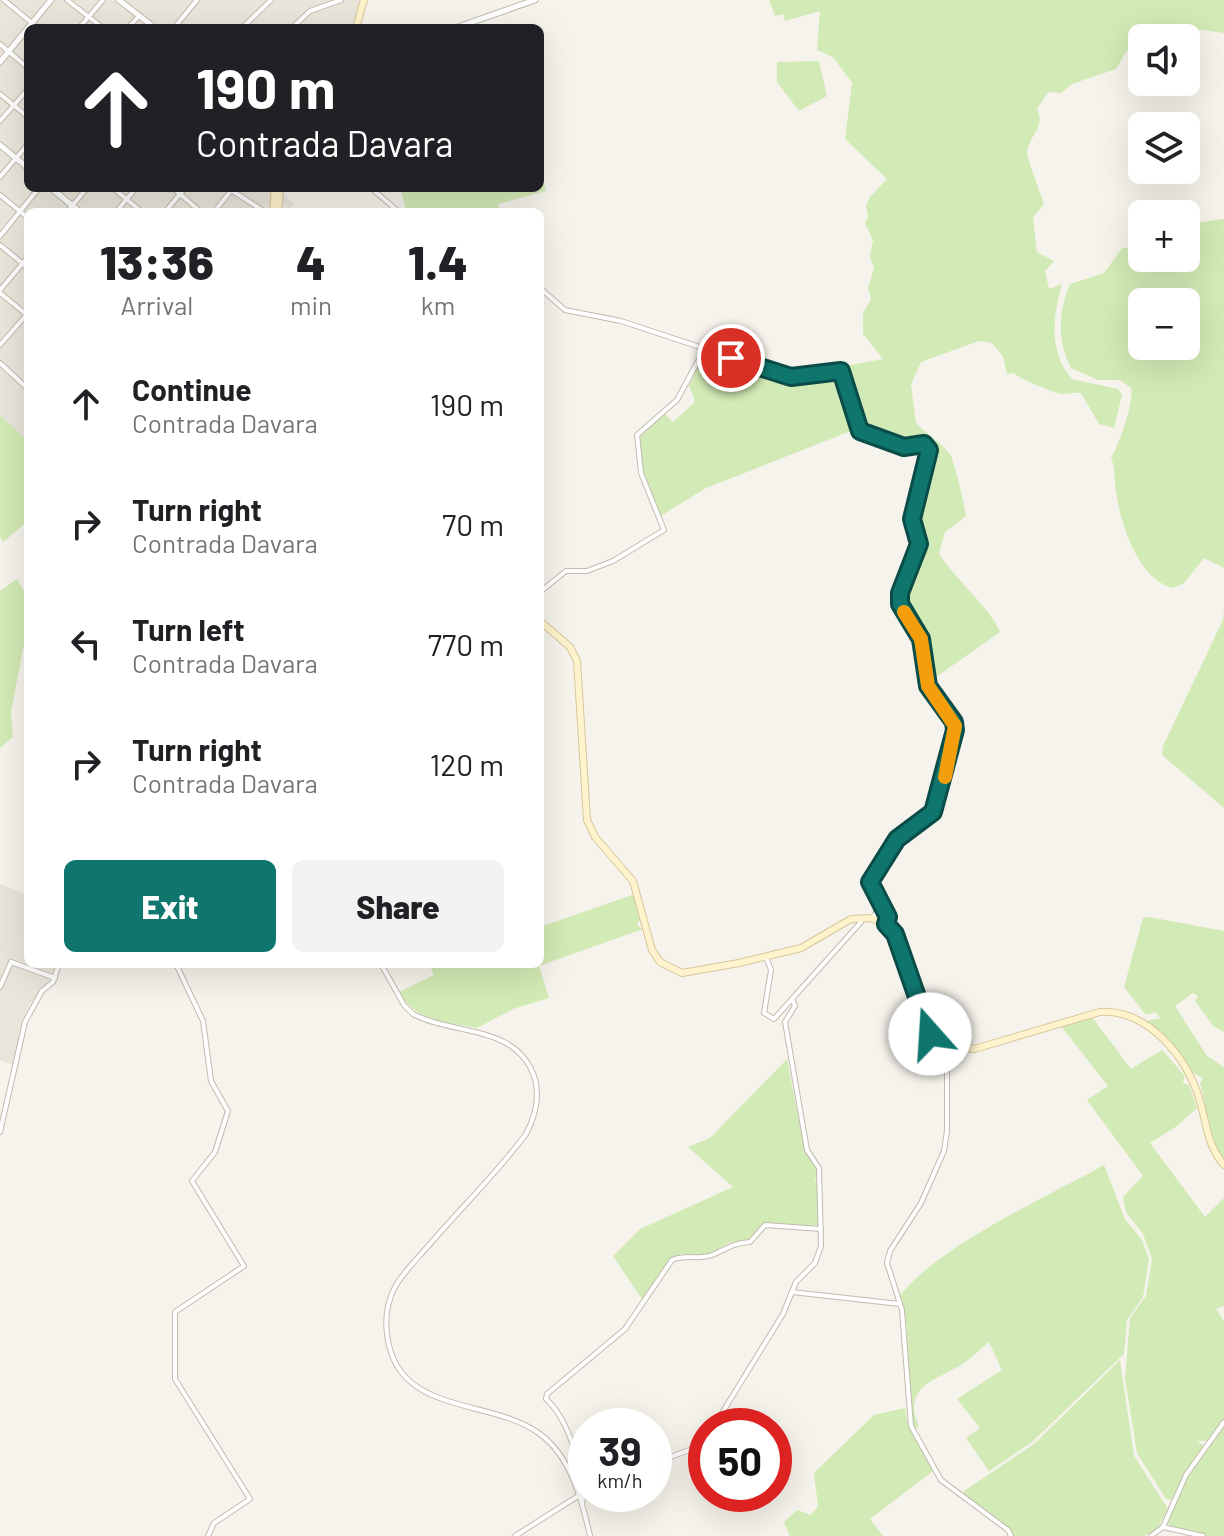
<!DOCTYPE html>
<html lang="en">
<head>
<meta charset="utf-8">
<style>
	:root { --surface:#fff; --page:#f2f2f2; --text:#202124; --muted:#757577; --accent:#0f766e }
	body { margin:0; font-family:Barlow,sans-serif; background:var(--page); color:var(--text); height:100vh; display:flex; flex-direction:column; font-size:30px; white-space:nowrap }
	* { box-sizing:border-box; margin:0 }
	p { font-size:26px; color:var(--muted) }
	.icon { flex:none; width:44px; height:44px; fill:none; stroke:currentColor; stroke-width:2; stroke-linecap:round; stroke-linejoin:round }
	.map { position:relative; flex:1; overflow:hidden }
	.details { position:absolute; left:24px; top:208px; width:520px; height:760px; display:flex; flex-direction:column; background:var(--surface); border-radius:12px; box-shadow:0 8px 32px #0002 }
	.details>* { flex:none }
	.top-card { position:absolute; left:24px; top:24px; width:520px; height:168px; border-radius:12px; box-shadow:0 8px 32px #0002; background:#202124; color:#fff; overflow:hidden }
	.fabs { position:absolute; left:1128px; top:24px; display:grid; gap:16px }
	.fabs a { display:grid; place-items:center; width:72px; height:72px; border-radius:12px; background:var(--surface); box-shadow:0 8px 32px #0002; font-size:40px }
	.speed { position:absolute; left:568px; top:1408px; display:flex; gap:16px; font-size:40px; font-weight:700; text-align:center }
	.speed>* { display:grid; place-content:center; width:104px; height:104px; border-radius:50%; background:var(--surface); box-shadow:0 8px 32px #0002; line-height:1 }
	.speed small { font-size:20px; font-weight:400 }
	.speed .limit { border:12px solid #d22; background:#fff; color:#111 }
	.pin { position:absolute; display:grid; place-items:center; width:68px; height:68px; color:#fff; margin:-34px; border:4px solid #fff; border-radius:50%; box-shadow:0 2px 8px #0007 }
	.me { position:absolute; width:88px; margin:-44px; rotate:341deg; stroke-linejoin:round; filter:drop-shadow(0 0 6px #0008) }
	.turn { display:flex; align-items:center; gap:28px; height:168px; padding:0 40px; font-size:36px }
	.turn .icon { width:104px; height:104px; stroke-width:2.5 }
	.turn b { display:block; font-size:56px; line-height:68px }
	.eta { display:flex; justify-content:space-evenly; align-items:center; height:136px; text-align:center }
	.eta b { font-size:48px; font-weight:800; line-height:56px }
	.primary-button { display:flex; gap:16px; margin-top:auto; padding:16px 40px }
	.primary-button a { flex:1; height:92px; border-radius:12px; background:var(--accent); color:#fff; font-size:32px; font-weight:800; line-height:92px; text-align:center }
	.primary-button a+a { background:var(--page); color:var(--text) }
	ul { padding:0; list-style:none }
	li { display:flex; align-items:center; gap:24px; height:120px; padding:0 40px }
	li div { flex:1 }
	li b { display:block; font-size:30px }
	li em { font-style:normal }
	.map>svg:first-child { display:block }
	.residential { fill:#eae5da }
	.green { fill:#d2eab5; fill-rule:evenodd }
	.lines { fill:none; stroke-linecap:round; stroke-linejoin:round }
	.minor-casing { stroke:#c2bbae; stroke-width:6 }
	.tertiary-casing { stroke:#c2bbae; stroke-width:7 }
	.secondary-casing { stroke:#d6c79b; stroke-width:8 }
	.minor { stroke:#fff; stroke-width:4 }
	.tertiary { stroke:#fff; stroke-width:5 }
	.secondary { stroke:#fff3cd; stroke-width:6 }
	.route-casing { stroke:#0a4d48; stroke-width:20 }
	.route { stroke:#0f766e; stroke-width:14 }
	.slow { stroke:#f59e0b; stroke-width:14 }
</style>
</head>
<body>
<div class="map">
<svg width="1224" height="1536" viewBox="0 0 1224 1536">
	<rect width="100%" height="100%" fill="#f6f3ec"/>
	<g class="residential">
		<path d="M0,0H368L360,28H28V188H283L284,195L294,204L291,209L281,206V212H28V442L0,415Z"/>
		<path d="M0,884L28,895V964H56L49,981L28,1007L15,1066L0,1060Z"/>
	</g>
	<g class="green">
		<path d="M769,0H1224V33L1195,29L1181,38H1142L1126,52L1116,69L1072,84L1061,93L1048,92L1037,109C1046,126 1030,135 1027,151C1026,157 1041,194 1044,204L1033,217L1037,252L1054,261L1045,271L1049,289L1062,284C1053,316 1048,352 1072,379L1118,389L1122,395L1114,428L1099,424L1081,393C1074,392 1068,394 1061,394C1054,393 1018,378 1014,373L1007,374L1003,356L992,343L979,341L921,362L911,384L916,423C926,434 940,441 950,454C954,460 965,506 966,516L945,532L939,554C953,576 994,613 1000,632L929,682L922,639L902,603L901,592L920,543L914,520L930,446L921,443L904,446L862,431L844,371L839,367L883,359L863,334V313L871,299L868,289L874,267L870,257L873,240L865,223L868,217L866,206L870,197L887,179L845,139L852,83L833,57L817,50L820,11L785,21L783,14L775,16Z"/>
		<path d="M819,61L827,96L799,111L777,82V62Z"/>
		<path d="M540,170L546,191L498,204L500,212H407L400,188H540Z"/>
		<path d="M1224,219V568L1204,558L1184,583L1173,588C1136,579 1118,517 1115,483C1114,473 1115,467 1111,458C1118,447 1135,400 1131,388L1120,380H1098L1071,368C1057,341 1058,312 1070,284L1104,273L1122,248L1131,247L1142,236V258H1186V224ZM1142,302H1186V346H1142Z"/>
		<path d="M706,351L790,378L839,371L856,429L704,489L661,516L642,474L638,436L665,414L673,422L695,402L689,385Z"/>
		<path d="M0,415L28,442V521L3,542L0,536Z"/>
		<path d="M17,579L28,597V623L11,712L13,737L0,748V591Z"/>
		<path d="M1224,609V808L1162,755L1163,746L1223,620Z"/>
		<path d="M635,894L641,917L637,925L643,929L539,966L549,998L513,1009L477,1028C447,1022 415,1021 399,992L434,975L429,964H540V927Z"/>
		<path d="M1149,917L1224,931V1032L1214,1027L1195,1001L1198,996L1193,993L1175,1006L1207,1056L1224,1067V1160C1207,1137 1208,1109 1200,1083L1203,1078L1196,1075L1147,1021L1160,1018L1156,1012L1146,1015L1124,987L1143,918Z"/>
		<path d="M1092,1017L1131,1069L1162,1050L1185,1076L1183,1083L1189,1085L1197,1108L1177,1126L1150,1143L1205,1217L1224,1198V1306L1216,1309L1224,1321V1420L1207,1441H1197L1204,1446L1171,1500L1166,1499L1137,1453L1125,1378L1130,1318L1146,1296L1152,1259L1143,1234L1126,1212L1123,1197L1143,1176L1087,1100L1108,1086L1061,1026Z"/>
		<path d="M787,1059L804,1147L816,1166L818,1179L814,1180L818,1184L819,1226L765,1223L749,1240L730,1242L708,1255L681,1254L671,1260L642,1299L613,1256L640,1229L733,1187L688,1147L710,1138Z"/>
		<path d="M1104,1165L1125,1219L1142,1240L1149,1260L1143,1297L1127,1320L1124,1354L1032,1442L989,1471L966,1438L980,1428L957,1399L1002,1370L989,1342C981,1348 973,1357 964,1363C939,1380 900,1385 919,1426L915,1429C899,1387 917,1338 899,1297C940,1244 1044,1199 1104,1165Z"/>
		<path d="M1120,1360L1134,1456L1168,1509L1156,1531L1144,1536H1013L1008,1527L965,1497L964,1491L1034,1444Z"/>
		<path d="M905,1408L908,1426L933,1471L870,1519L883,1536H790L784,1522L797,1510L811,1515L818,1506L814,1473L874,1415Z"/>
		<path d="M1224,1426V1536H1207L1170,1526L1167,1521L1192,1469Z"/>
	</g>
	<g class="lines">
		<defs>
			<g id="minor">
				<path d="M4,0L38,28"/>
				<path d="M67,0L103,28"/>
				<path d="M79,28L103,0"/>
				<path d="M128,28L138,17"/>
				<path d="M174,28L197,0"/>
				<path d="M242,28L271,0"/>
				<path d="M292,28L310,11L341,0"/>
				<path d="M0,44L28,68"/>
				<path d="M0,94L28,117"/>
				<path d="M0,121L28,89"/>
				<path d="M0,177L28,144"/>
				<path d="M113,188L142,212"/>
				<path d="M173,188L201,212"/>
				<path d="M228,188L265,212"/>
				<path d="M371,188L399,212"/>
				<path d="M0,195L28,218"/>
				<path d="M67,212L87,188"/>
				<path d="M116,212L136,188"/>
				<path d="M165,212L185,188"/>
				<path d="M214,212L233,188"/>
				<path d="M0,236L39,188"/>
				<path d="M0,245L28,268"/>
				<path d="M540,288L565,310L621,321L785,375L841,371L860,431L904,447H928L912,519L919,544L900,593V604L921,639L928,686L955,730L933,812L897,839L870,882L888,917L886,924"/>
				<path d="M0,290L28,257"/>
				<path d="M0,293L26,314"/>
				<path d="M0,345L28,313"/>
				<path d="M0,363L28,389"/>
				<path d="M540,592L566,571H587L613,561L664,530L641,473L637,435L677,400L704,350"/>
				<path d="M873,918L880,903"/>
				<path d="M766,957L771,970L764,1013L774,1019L861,922"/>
				<path d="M176,964L203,1021L211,1081L228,1111L215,1152L192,1181L244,1266L175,1312V1379L250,1499L214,1523L208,1536"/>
				<path d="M381,964L404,1005L413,1014C455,1036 518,1024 535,1079C540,1098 535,1117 526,1134C497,1173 461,1208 430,1244C418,1258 404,1271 395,1287C387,1302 385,1318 387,1334C396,1417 491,1397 540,1434C571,1457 582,1500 590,1536"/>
				<path d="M0,987L11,962L55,978"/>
				<path d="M947,1045V1131L944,1151L921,1203L890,1251L887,1263L902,1310L911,1426L941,1480L1008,1530L1011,1536"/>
				<path d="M0,1132L25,1022L42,991L53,982L59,964"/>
				<path d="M792,1292L900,1304"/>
				<path d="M714,1426L783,1314L796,1282L815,1263L821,1246L819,1168L807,1150L785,1022L795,1006L793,1001"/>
				<path d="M654,1463L706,1444"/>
				<path d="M582,1504C588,1477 567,1417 546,1399L547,1394L625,1329L672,1260C685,1254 699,1260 712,1255C727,1249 733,1243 750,1242L765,1225L821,1229"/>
				<path d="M1163,1527L1203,1536"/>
				<path d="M515,1536L578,1496"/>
				<path d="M1151,1536L1163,1527L1186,1475L1224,1422"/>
			</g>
			<g id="tertiary">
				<path d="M119,0L155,28"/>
				<path d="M455,28L535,0"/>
				<path d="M0,62L51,0"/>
				<path d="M0,145L28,168"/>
				<path d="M51,188L80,212"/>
			</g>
			<g id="secondary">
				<path d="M356,28L364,0"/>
				<path d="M273,212L275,188"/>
				<path d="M278,212L280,188"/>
				<path d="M540,621L570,647L577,661L587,820L595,837L633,881L652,950L660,962L682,973L739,963L801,948L851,919L873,918L895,934L928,1028L940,1043L974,1049L1100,1012C1148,1009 1187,1057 1200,1101C1207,1125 1207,1145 1224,1165"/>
			</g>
		</defs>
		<use href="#minor" class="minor-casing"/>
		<use href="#tertiary" class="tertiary-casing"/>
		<use href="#secondary" class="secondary-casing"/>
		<use href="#minor" class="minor"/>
		<use href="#tertiary" class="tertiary"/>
		<use href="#secondary" class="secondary"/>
	</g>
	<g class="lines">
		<defs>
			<path id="route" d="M731,358L791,377L841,371L860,431L904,447L924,444L929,450L912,519L919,544L900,593V604L921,639L928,686L954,722L955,730L933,812L897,839L870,882L888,917L886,924L895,934L930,1034"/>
		</defs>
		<use href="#route" class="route-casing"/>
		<use href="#route" class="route"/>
		<path class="slow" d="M904,612L921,639L928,686L955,726L945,777"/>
	</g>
</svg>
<div class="fabs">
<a><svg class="icon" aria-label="sound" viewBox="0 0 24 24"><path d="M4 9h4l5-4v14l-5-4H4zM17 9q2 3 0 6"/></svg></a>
<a><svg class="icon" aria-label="layers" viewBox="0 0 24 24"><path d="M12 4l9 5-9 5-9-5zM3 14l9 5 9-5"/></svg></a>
<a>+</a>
<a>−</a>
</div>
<div class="speed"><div>39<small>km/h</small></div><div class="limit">50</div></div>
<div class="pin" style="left:731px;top:358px;background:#d93025"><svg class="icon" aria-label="arrive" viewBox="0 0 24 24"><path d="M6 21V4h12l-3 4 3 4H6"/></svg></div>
<svg class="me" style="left:930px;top:1034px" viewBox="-20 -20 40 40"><circle r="19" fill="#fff"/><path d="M0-13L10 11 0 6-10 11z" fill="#0f766e"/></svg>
<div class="top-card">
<div class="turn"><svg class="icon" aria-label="ahead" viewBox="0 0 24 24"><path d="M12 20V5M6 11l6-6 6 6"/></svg><div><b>190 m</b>Contrada Davara</div></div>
</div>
<section class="details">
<div class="eta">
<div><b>13:36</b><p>Arrival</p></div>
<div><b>4</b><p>min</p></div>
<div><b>1.4</b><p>km</p></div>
</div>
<ul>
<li><svg class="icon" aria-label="ahead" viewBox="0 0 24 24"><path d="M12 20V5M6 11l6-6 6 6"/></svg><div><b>Continue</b><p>Contrada Davara</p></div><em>190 m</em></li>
<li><svg class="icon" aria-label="right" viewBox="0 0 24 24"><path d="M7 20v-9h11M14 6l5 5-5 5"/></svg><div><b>Turn right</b><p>Contrada Davara</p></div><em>70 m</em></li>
<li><svg class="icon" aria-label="left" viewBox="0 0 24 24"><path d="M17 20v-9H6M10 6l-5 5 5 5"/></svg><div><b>Turn left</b><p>Contrada Davara</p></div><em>770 m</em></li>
<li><svg class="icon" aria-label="right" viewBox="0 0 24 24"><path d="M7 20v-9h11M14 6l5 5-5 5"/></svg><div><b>Turn right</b><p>Contrada Davara</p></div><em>120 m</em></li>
</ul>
<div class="primary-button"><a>Exit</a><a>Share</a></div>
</section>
</div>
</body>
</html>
